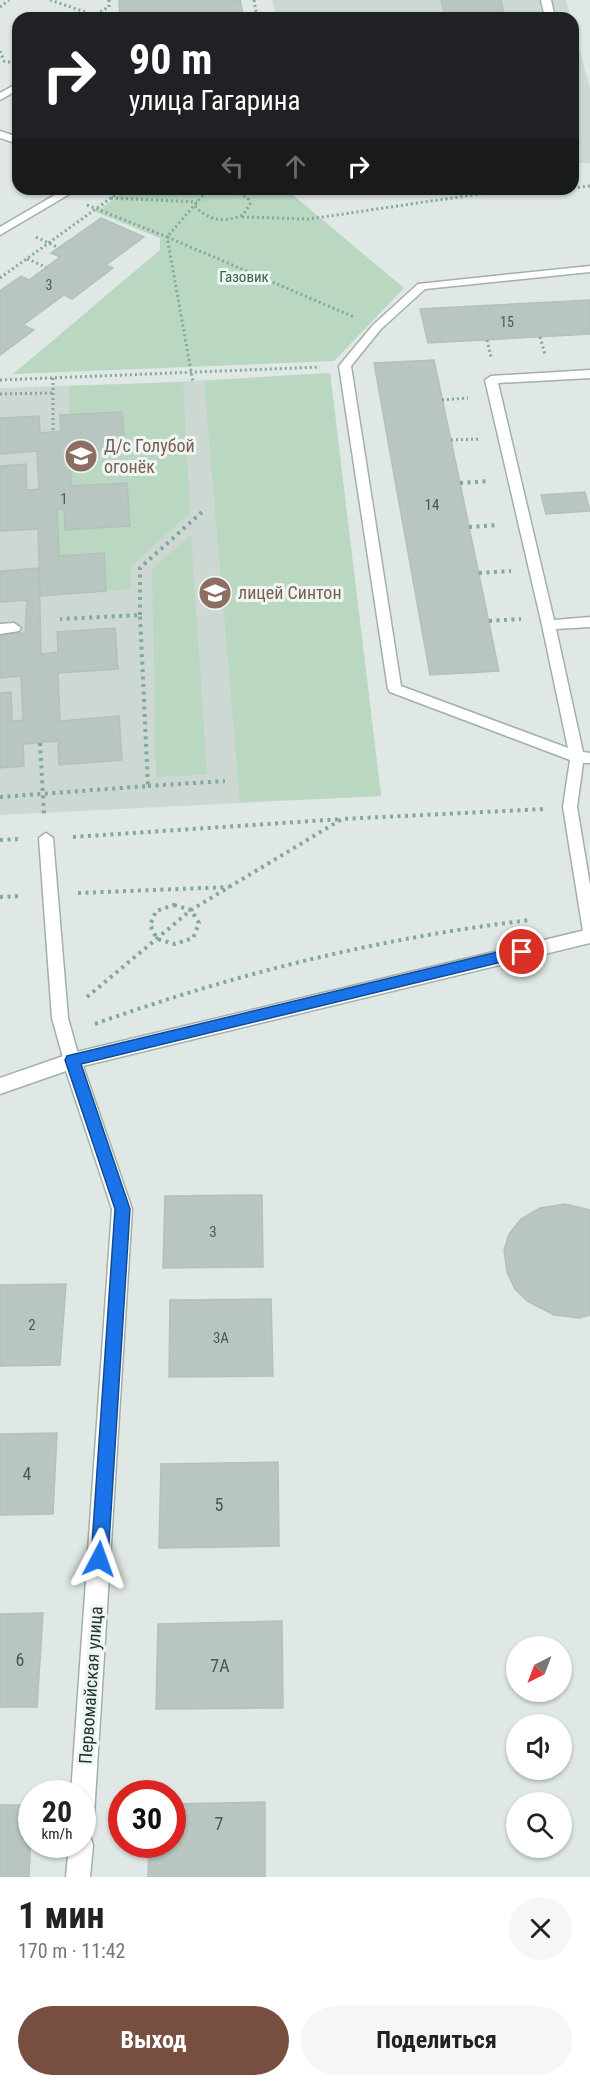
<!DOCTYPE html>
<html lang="ru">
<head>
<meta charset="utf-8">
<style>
	:root { --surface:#fff; --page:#f6f6f6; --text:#222; --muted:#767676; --accent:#774e40 }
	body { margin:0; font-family:"Roboto Condensed",sans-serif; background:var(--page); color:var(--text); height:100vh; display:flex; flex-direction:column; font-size:22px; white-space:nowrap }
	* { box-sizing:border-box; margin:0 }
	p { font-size:20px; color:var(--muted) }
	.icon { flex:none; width:33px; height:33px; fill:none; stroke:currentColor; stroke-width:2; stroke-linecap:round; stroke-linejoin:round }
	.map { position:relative; height:1877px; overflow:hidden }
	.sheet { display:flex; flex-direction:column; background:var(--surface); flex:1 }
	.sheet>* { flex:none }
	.guide { position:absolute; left:12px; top:12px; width:567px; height:183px; border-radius:18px; box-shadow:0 2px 4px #0004; background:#202124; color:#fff; overflow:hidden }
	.needle { width:39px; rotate:222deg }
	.tools { position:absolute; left:506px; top:1636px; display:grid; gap:12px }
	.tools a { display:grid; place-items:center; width:66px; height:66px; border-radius:50%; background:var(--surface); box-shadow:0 2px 4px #0004; font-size:30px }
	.speed { position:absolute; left:18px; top:1780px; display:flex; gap:12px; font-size:30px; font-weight:700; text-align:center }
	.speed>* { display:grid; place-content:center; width:78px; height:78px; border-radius:50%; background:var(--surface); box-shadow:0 2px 4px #0004; line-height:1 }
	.speed small { font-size:15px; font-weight:400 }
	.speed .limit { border:9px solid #d22; background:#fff; color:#111 }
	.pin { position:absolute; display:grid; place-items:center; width:51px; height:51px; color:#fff; margin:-26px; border:3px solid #fff; border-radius:50%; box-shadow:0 2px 6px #0007 }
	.me { position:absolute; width:66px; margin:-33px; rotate:4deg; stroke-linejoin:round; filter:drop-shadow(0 0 4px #0008) }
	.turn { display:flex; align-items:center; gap:21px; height:126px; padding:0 18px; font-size:27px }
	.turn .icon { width:78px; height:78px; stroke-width:2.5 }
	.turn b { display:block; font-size:42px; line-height:51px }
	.lanes { display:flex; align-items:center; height:57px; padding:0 18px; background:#0003; justify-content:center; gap:30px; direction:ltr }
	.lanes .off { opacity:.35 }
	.round { display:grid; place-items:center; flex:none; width:63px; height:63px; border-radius:32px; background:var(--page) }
	.overview { display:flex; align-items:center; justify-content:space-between; height:102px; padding:0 18px }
	h1 { font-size:36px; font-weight:700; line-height:45px }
	.action { display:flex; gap:12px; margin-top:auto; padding:12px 18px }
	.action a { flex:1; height:69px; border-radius:36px; background:var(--accent); color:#fff; font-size:24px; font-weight:700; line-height:69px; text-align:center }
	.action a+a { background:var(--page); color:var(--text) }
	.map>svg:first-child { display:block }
	.built { fill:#cdd8d3 }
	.green { fill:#bad7c2 }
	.building { fill:#b8c5c0; stroke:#b2c1bb; stroke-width:1.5 }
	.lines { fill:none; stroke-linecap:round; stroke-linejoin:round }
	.service-casing { stroke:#a3afaa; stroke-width:3 }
	.minor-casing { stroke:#a3afaa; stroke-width:3 }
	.path-far1 { stroke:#83a89c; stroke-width:3; stroke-dasharray:2 3; stroke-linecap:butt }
	.path { stroke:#83a89c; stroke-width:4; stroke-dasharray:3 4.5; stroke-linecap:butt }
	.service { fill:#fff; fill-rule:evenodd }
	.minor { fill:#fff; fill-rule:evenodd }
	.route { fill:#1a73e8; stroke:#114b97; stroke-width:1.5 }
	.labels { text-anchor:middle; stroke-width:6; stroke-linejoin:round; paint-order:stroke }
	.far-number-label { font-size:14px; fill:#485a54 }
	.far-park-label { font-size:15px; fill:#316746; stroke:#eff5f2 }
	.number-label { font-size:15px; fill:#485a54 }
	.education-label { font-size:18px; fill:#785e54; stroke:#eff5f2; text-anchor:start }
	.near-number-label { font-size:18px; fill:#485a54 }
	.street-label { font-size:18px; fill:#223630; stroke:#eff5f2 }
</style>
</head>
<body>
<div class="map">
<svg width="590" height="1877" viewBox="0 0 590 1877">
	<rect width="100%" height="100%" fill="#dfe8e4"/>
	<g class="built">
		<path d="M272,0H566L571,18H277Z"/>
		<path d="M573,26L590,88V163H573Z"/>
		<path d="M330,373L381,796L0,815V388L156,383Z"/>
	</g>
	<g class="green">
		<path d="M127,189H278L293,195L404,288L334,361L13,374L160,250V238L96,212Z"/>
		<path d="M330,373L381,796L240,802L204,381Z"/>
		<path d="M183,382L190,513L131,566V589L106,591L104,553L59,556L57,509L130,526L126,483L71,486L70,452L125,449L122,412L69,415V386Z"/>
		<path d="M191,535L207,774L156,777L152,569Z"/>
	</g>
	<g class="building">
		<path d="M119,0H240L244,18H120Z"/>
		<path d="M441,0H501L505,18H446Z"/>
		<path d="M101,218L144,237L106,265L113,268L72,299L64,295L23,325L34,330L0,355V291L21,276L29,280L60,257L51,253Z"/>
		<path d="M590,300V334L428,343L420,309Z"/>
		<path d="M434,360L460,483L499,671L430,675L374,363Z"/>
		<path d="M122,412L125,449L70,452L71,486L127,483L130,526L65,530L64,509H57L59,556L104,553L106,591L40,596L38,529L0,531V466L26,464L27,490L39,489L37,451L0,454V418L39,416L40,433L61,431L60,415Z"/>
		<path d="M585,492L590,511L546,514L541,495Z"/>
		<path d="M39,568L41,654L58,652L57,632L115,628L118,669L58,673L60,721L119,716L122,760L59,765L58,741L23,744L24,766L0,768V693L11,692L12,721L23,720L21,676L0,678V634L25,633L27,600L0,602V571Z"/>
		<path d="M262,1195L263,1267L163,1268L165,1196Z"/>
		<path d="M565,1204L590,1210V1315L579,1318L554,1315L527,1301L515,1289L507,1272L504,1250L509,1234L521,1219L540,1208Z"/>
		<path d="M66,1284L60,1365L0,1366V1285Z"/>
		<path d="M271,1299L273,1376L169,1377L170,1300Z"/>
		<path d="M57,1433L53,1514L0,1515V1434Z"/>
		<path d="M278,1462L279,1546L159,1548L161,1464Z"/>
		<path d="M43,1613L37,1707H0V1614Z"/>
		<path d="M282,1621L283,1708L156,1709L158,1624Z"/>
		<path d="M265,1802V1877H148L149,1845H172V1804Z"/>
		<path d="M0,1805H32L29,1877H0Z"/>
	</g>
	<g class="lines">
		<defs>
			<g id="service">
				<path d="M541,0H551L555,18H545Z"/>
				<path d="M18,83V90L0,100V93Z"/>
				<path d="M0,131L18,137V144L0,138Z"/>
				<path d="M65,189H78L0,235V227Z"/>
				<path d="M590,266V272L425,289L381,329L351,366L401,686L568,748L542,625L485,380L491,376L590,370V378L498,383L554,620L590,617V627L556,629L583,752L590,753V763H583L577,807L590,885V937L585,935L583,931L563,807L570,760L390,692L388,689L339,366L373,325L418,284Z"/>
				<path d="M14,623L21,628L19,631L0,634V624Z"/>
				<path d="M46,833L53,838L68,1018L80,1061L78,1066L72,1067L66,1066L64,1061L52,1018L39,838Z"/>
			</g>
			<g id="minor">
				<path d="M590,929V943L83,1066L132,1209L94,1815L91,1824L82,1827V1794H71L112,1209L66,1071L0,1094V1078L72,1053Z"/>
				<path d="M82,1833L90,1836L93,1845L90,1877H66L69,1845H82Z"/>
			</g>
		</defs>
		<use href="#service" class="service-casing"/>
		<use href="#minor" class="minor-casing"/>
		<g class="path-far1">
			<path d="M50,0L94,15"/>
			<path d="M254,0L257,18"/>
			<path d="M0,7L9,0"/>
			<path d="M94,18V15L109,7V0"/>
			<path d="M0,51L4,61L14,63"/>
			<path d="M573,188L590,186"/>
			<path d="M123,189L111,198L197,202"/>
			<path d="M87,205L167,237L193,382"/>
			<path d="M195,206C209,221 224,223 243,215L250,204L248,198L232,190L204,194L167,237L354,317"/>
			<path d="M242,217L309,219L486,193L566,189"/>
			<path d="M36,237L59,248"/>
			<path d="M27,259L46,267"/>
			<path d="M0,278L111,198"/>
			<path d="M540,337L545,354"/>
			<path d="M487,340L491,357"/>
			<path d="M53,378V432"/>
			<path d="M0,380L320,367"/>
			<path d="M0,394L53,393"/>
			<path d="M442,400L468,398"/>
			<path d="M451,440L480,439"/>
		</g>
		<g class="path">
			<path d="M460,483L489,481"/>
			<path d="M469,527L498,525"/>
			<path d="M479,573L511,571"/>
			<path d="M140,615V568L203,511"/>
			<path d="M489,621L521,619"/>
			<path d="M40,743L44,814"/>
			<path d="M148,786L225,781"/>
			<path d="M0,797L148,786L140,615L60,619"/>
			<path d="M73,837L341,819"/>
			<path d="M0,840L20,839"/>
			<path d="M78,893L229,887"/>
			<path d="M0,897L22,896"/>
			<path d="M174,905L191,910L199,923L193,938L175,944L157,939L150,925L156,911Z"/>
			<path d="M87,997L191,910L342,819L544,809"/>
			<path d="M95,1024C237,973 380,938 530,920"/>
		</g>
		<use href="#service" class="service"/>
		<use href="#minor" class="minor"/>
	</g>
	<path class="route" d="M522,946L529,952L522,957L81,1064L130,1209L108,1559L105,1564L99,1567L93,1564L91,1559L115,1209L65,1060L67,1056Z"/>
	<defs>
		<symbol id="school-disc" viewBox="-11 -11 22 22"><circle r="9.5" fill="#8d6e63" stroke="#eff5f2"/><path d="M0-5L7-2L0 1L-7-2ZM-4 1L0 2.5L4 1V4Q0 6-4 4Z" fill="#fff"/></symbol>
	</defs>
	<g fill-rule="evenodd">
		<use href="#school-disc" x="62" y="437" width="38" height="38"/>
		<use href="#school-disc" x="196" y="574" width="38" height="38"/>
	</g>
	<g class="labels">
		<g class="far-number-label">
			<text x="49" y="290">3</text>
			<text x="507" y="327">15</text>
		</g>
		<g class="far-park-label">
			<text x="244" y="282">Газовик</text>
		</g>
		<g class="number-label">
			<text x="64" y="504">1</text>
			<text x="432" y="510">14</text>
			<text x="213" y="1237">3</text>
			<text x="32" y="1330">2</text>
			<text x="221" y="1343">3А</text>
		</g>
		<g class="education-label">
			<text x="104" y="452">Д/с Голубой<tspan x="104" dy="21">огонёк</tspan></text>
			<text x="238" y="599">лицей Синтон</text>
		</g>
		<g class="near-number-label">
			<text x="27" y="1480">4</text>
			<text x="219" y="1511">5</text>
			<text x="20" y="1666">6</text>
			<text x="220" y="1672">7А</text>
			<text x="219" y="1830">7</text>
		</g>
		<g class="street-label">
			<text transform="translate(91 1685) rotate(-86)" y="6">Первомайская улица</text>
		</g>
	</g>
</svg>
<div class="tools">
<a><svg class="needle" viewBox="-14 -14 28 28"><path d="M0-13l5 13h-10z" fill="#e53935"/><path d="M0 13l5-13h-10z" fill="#767676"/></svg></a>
<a><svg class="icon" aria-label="sound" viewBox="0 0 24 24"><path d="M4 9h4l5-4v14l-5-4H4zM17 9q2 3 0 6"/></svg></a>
<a><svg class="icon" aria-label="search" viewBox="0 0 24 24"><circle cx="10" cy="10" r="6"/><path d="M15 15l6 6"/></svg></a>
</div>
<div class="speed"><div>20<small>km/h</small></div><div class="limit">30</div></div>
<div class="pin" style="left:522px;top:952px;background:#d93025"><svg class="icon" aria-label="arrive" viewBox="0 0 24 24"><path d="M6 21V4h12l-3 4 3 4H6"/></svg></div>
<svg class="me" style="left:99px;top:1559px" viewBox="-20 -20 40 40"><path d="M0-17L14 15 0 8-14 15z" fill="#1a73e8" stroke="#fff" stroke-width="4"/></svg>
<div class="guide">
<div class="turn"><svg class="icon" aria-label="right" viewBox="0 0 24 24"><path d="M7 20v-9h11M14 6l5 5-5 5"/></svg><div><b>90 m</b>улица Гагарина</div></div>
<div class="lanes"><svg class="icon off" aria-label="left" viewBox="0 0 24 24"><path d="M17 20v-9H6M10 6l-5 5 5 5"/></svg><svg class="icon off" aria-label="ahead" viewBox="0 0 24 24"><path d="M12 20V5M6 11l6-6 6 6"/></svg><svg class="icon" aria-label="right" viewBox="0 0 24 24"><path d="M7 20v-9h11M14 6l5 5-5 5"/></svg></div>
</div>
</div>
<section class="sheet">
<div class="overview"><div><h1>1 мин</h1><p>170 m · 11:42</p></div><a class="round"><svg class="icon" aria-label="close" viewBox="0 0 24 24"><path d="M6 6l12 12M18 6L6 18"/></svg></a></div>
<div class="action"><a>Выход</a><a>Поделиться</a></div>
</section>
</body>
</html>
